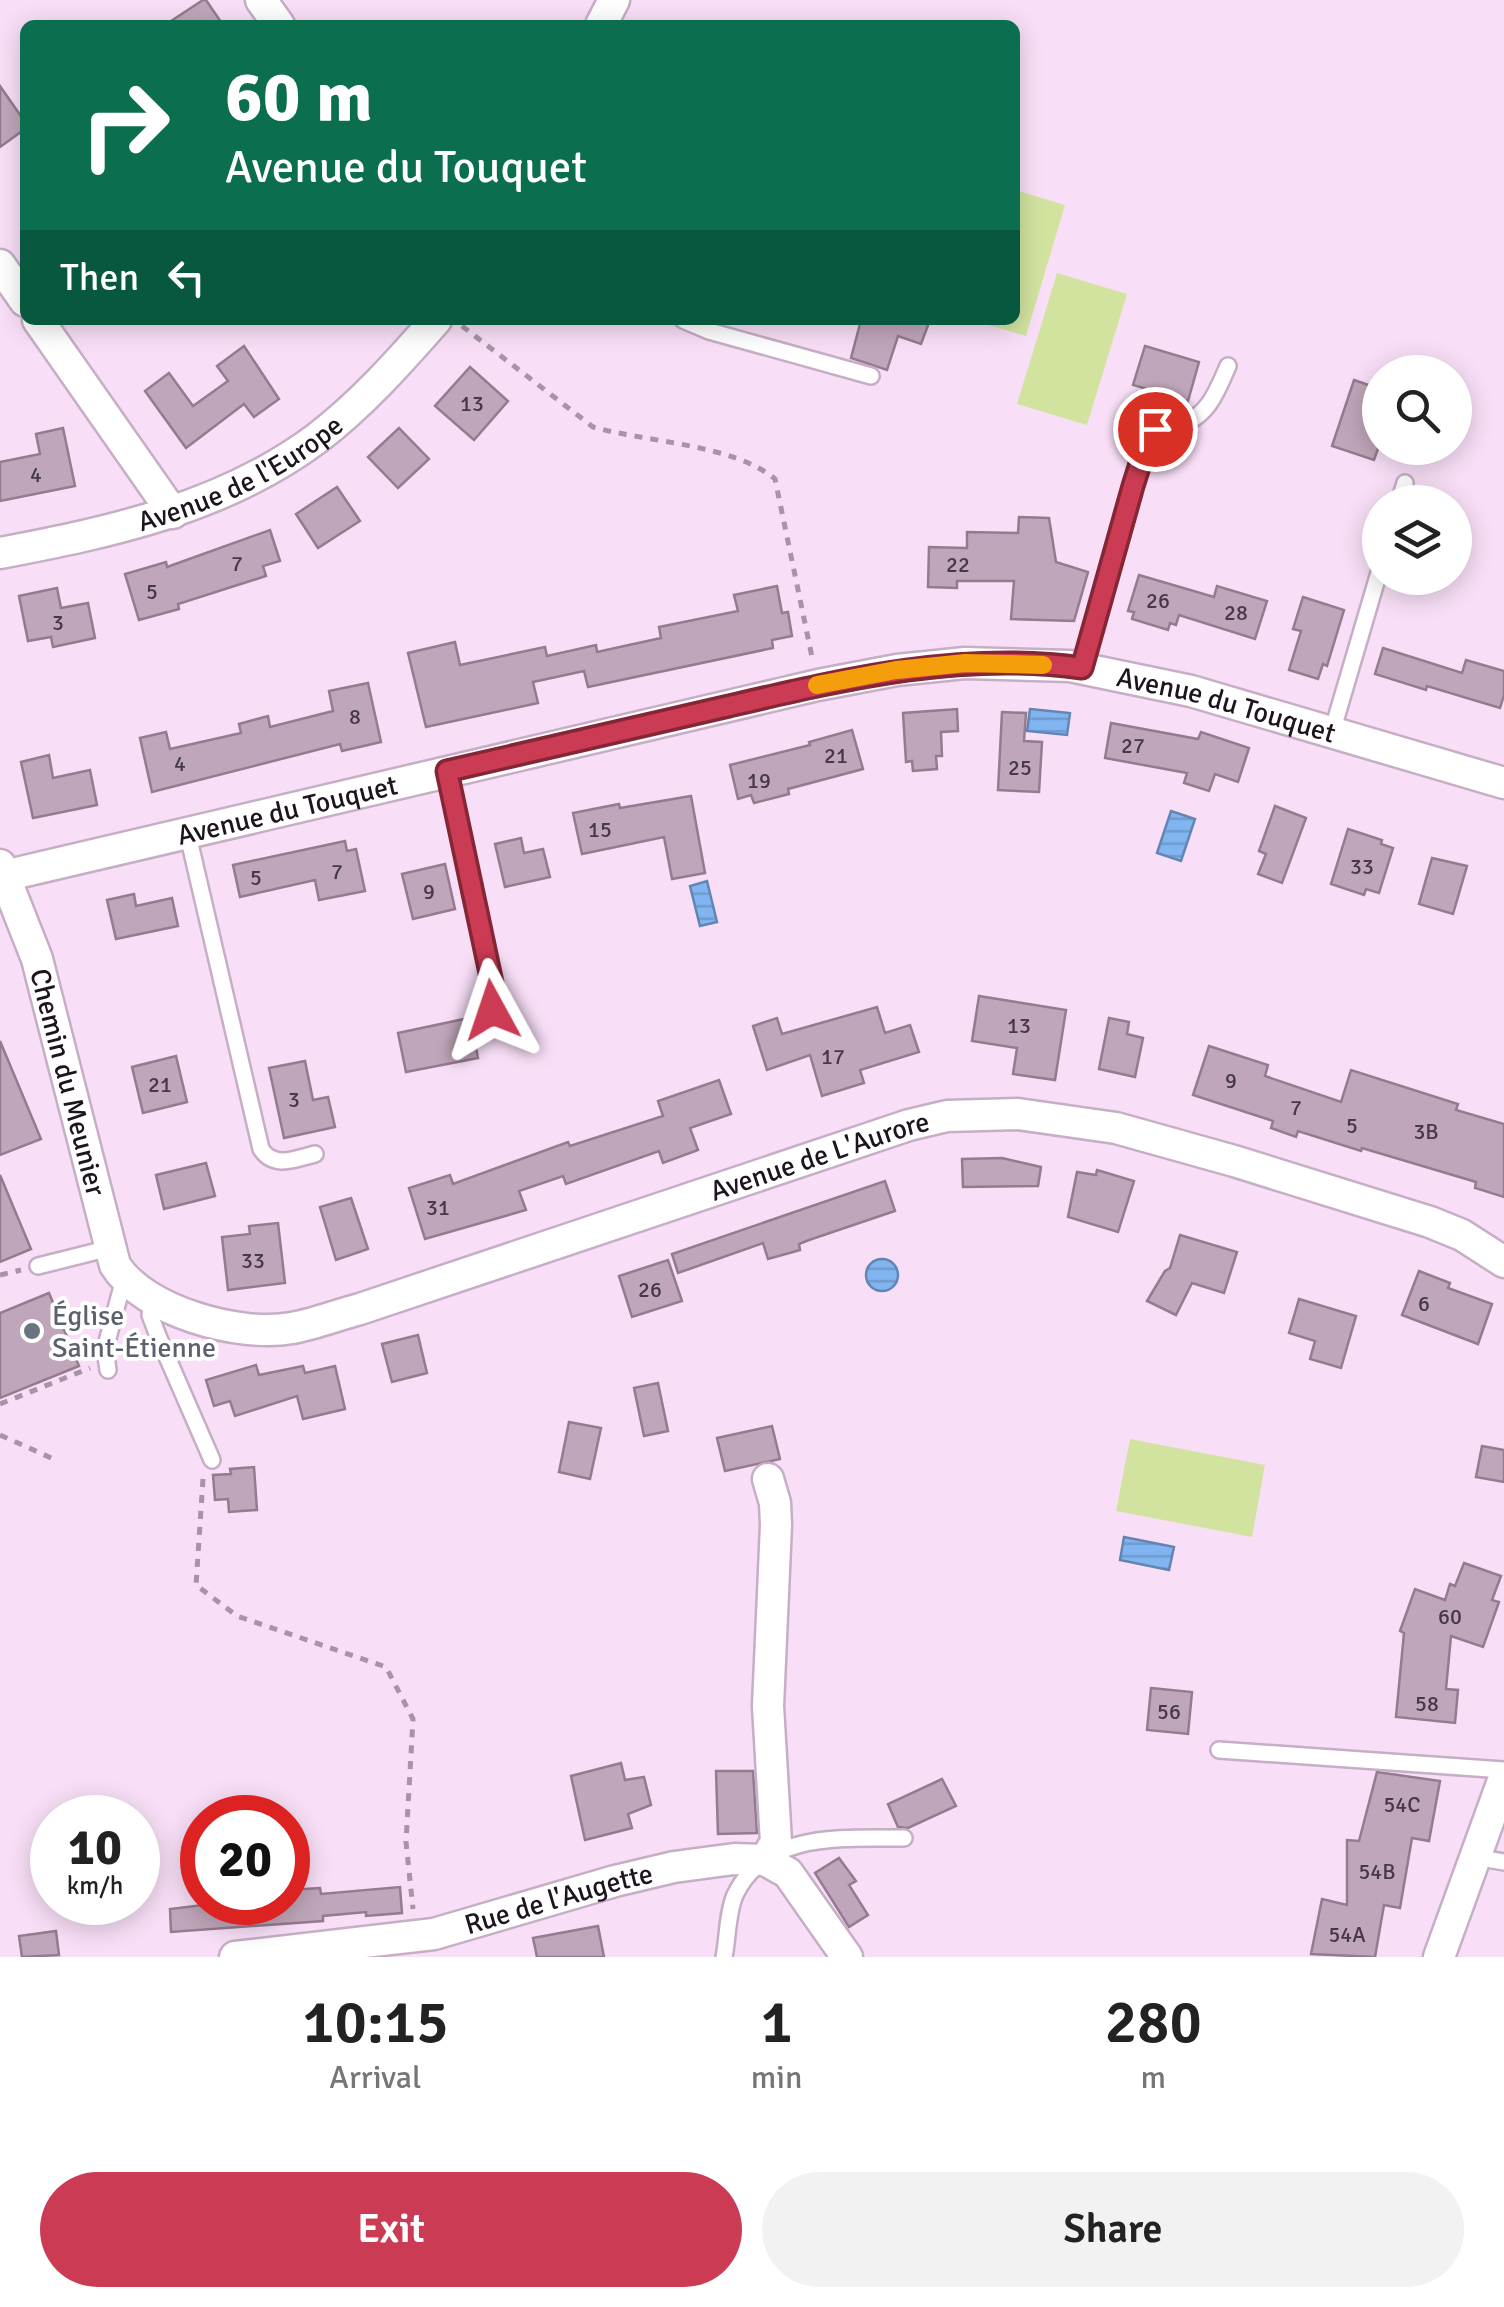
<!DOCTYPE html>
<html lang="en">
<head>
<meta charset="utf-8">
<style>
	:root { --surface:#fff; --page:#f2f2f2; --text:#222; --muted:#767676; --accent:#cb3b53 }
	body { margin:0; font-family:Signika,sans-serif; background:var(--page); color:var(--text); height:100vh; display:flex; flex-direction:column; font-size:38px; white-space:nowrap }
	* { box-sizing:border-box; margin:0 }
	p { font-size:32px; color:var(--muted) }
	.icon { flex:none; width:55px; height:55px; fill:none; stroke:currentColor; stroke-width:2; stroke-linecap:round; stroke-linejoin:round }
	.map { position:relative; height:1957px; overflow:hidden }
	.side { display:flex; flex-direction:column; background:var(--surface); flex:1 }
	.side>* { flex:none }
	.guide { position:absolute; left:20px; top:20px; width:1000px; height:305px; border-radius:15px; box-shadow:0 5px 25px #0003; background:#0b6e4f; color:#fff; overflow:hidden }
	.fabs { position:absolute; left:1362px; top:355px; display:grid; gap:20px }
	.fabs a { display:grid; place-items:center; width:110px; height:110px; border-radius:50%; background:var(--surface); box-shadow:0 5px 25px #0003; font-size:50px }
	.speed { position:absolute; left:30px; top:1795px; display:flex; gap:20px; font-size:50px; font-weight:700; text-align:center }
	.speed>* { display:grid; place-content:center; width:130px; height:130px; border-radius:50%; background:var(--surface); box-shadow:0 5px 25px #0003; line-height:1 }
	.speed small { font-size:25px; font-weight:400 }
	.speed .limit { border:15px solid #d22; background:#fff; color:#111 }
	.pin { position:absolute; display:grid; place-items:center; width:85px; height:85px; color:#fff; margin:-42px; border:5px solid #fff; border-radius:50%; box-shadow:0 2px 10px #0007 }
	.me { position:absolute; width:110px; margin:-55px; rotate:355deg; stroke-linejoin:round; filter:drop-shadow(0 0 8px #0008) }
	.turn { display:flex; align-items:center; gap:35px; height:210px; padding:0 40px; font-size:45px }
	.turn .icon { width:130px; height:130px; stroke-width:2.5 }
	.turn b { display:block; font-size:70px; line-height:85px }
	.then { display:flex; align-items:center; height:95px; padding:0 40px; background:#0003; gap:20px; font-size:38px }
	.eta { display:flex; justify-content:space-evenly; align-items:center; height:170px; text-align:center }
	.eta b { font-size:60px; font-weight:600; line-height:70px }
	.button { display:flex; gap:20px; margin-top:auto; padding:20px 40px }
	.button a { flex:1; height:115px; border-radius:60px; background:var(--accent); color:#fff; font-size:40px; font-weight:600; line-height:115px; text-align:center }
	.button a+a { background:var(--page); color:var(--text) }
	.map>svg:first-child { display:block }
	.pitch { fill:#d2e3a0 }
	.water { fill:url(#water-rules); stroke:#6385b1; stroke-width:2.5 }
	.building { fill:#c0a6ba; stroke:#947b8e; stroke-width:2.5 }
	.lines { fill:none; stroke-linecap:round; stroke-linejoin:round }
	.lane-casing { stroke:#c6aec5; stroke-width:20 }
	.street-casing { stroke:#c6aec5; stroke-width:35 }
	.path { stroke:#a794a7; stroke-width:5; stroke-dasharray:8 8; stroke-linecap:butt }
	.lane { stroke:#fff; stroke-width:15 }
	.street { stroke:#fff; stroke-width:30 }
	.route-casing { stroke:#842636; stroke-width:25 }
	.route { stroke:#cb3b53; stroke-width:18 }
	.slow { stroke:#f59e0b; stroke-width:18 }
	.worship-dot { fill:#6b7280; stroke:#fff; stroke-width:4 }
	.labels { text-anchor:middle; stroke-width:8; stroke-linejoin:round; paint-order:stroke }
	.number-label { font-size:22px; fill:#463844 }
	.street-label { font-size:28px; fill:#1d141d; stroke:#fff }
	.worship-label { font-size:28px; fill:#5b616d; stroke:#fff; text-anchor:start }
</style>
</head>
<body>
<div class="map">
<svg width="1504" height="1957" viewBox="0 0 1504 1957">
	<defs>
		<pattern id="water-rules" width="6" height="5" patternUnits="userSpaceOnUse" patternTransform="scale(2.5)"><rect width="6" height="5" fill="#81b5f1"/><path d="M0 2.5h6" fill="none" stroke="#6f9bce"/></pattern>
	</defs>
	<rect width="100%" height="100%" fill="#f8dff7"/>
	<g class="pitch">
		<path d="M1015,190L1065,205L1026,336L972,320H1015Z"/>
		<path d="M1057,273L1127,294L1087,425L1017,404Z"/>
		<path d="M1130,1439L1265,1465L1252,1537L1116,1511Z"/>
	</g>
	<g class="water">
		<path d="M1030,709L1070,713L1067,735L1027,731Z"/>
		<path d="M1171,811L1195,819L1181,861L1157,853Z"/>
		<path d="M707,881L717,922L700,926L690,886Z"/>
		<circle cx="882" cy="1275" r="16"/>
		<path d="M1124,1537L1174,1547L1169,1570L1120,1560Z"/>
	</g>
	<g class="building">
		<path d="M203,0H206L223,25H165Z"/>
		<path d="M0,86L25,122V129L0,147Z"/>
		<path d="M861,320H930L921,344L898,336L887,370L851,358Z"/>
		<path d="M244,346L279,399L254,417L244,404L186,448L145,391L169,373L193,406L228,381L217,366Z"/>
		<path d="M1145,346L1199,362L1188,401L1133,385Z"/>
		<path d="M470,367L508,401L474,440L435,406Z"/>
		<path d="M1354,380L1380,389V443L1374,460L1332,446Z"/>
		<path d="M63,428L75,486L0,501V462L40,454L36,434Z"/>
		<path d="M399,428L429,459L398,488L368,457Z"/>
		<path d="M337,487L360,521L318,548L296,514Z"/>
		<path d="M1019,517L1049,518L1056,562L1088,572L1074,621L1011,619L1014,581H957V588L928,587L929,547L967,548V532L1018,533Z"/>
		<path d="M270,530L280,561L263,566L266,576L178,604L179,609L139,620L125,574L166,562L167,567Z"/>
		<path d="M1139,575L1214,597L1217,586L1267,601L1255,639L1179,615L1176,625L1170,623L1168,630L1132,619L1134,612L1128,611Z"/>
		<path d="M777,586L782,613L788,612L792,636L772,640L773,648L588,687L584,671L533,682L538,703L426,727L408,653L455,642L460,665L545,647L547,656L596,645L597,652L661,638L659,627L738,611L734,595Z"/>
		<path d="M57,588L61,608L88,603L95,638L53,647L51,637L28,641L19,596Z"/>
		<path d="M1303,597L1344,610L1327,666L1323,664L1318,679L1289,670L1301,631L1293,629Z"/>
		<path d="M1383,648L1462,673L1466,660L1504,671V695L1500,708L1427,686L1426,690L1375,674Z"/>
		<path d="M368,683L381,742L342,751L340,744L152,792L140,738L166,732L170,749L241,733L239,724L268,716L270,727L333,711L329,691Z"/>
		<path d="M957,709L958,731L941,732L942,756H936L937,769L913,771L912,761L906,762L903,713Z"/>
		<path d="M1002,712L1026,713L1024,741L1042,742L1039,792L998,790Z"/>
		<path d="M1111,723L1198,739L1201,732L1249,748L1238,782L1215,774L1209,791L1184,783L1187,773L1105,758Z"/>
		<path d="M852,730L863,769L788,789L789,794L754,803L751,795L738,799L730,765L810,745L809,742Z"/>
		<path d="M49,755L53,778L90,770L97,805L33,818L21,762Z"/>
		<path d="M691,796L705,873L672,879L664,837L582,854L573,813L619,804L620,808Z"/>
		<path d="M1275,806L1306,818L1282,883L1258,874L1266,854L1259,851Z"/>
		<path d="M1348,829L1382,840L1381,844L1393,848L1379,893L1366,889L1364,895L1331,884Z"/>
		<path d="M521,838L524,853L543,849L550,877L505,887L495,844Z"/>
		<path d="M345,841L347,851L356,849L365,891L319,900L315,880L240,897L233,865Z"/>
		<path d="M1432,858L1467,866L1453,914L1419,904Z"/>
		<path d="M445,864L455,909L413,919L402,874Z"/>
		<path d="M134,894L136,906L172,898L178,926L116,939L107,900Z"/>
		<path d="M979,996L1066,1010L1055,1080L1013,1074L1017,1048L972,1041Z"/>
		<path d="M877,1007L885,1033L910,1025L919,1052L860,1070L864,1083L822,1096L810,1055L767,1070L753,1026L777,1018L782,1034Z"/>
		<path d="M469,1018L466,1028L474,1037L478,1058L406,1072L398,1033Z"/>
		<path d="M1109,1018L1129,1022L1127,1034L1143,1038L1135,1077L1099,1069Z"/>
		<path d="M0,1041L41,1139L0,1155Z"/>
		<path d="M1209,1046L1268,1065L1265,1076L1341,1102L1351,1070L1458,1104L1456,1110L1504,1124V1197L1475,1188L1476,1182L1362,1148L1361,1151L1298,1131L1296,1137L1271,1128L1273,1121L1193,1095Z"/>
		<path d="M176,1056L187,1102L143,1113L132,1067Z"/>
		<path d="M305,1061L313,1100L328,1097L335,1127L284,1138L269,1068Z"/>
		<path d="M719,1080L731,1114L690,1128L698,1150L663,1163L659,1151L566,1184L563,1176L519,1191L526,1210L425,1239L409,1188L450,1175L453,1184L568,1142L570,1146L663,1116L658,1101Z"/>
		<path d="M1002,1158L1041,1167L1038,1186L963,1187L962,1159Z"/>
		<path d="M206,1163L215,1196L164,1209L156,1175Z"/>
		<path d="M1097,1170L1134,1181L1118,1232L1068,1217L1077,1172L1096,1175Z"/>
		<path d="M0,1175L31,1249L0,1262Z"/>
		<path d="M885,1181L895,1211L809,1240L799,1244L800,1250L768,1259L763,1243L678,1273L672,1254Z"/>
		<path d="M351,1198L368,1249L336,1260L320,1207Z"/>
		<path d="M278,1223L285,1283L228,1290L222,1237L250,1234L249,1226Z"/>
		<path d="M1180,1235L1237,1252L1224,1293L1192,1283L1176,1315L1147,1301L1165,1271L1170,1268Z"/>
		<path d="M668,1260L682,1301L632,1317L619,1276Z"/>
		<path d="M1419,1271L1450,1283L1448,1288L1492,1304L1478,1344L1402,1315Z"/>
		<path d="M49,1293L79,1366L0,1398V1313Z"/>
		<path d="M1299,1299L1356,1316L1341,1368L1310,1359L1315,1341L1289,1333Z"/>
		<path d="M418,1335L427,1373L392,1382L382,1344Z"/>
		<path d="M256,1365L259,1375L303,1366L305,1373L335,1366L345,1409L303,1419L297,1396L235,1416L230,1401L214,1406L206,1380Z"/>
		<path d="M658,1383L668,1431L644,1436L634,1388Z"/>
		<path d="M569,1422L601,1428L590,1479L559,1472Z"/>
		<path d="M772,1426L780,1459L725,1471L717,1438Z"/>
		<path d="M1482,1446L1504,1450V1482L1476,1477Z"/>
		<path d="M254,1467L257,1510L229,1512L228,1499L215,1500L213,1475L231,1474L230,1469Z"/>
		<path d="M1464,1563L1501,1576L1492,1600L1499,1602L1483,1647L1451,1636L1446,1689L1458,1690L1455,1723L1396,1717L1404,1633L1400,1631L1415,1589L1445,1600L1450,1584L1455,1586Z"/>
		<path d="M1151,1688L1192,1692L1188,1734L1147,1730Z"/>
		<path d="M621,1763L625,1780L644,1777L651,1805L628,1814L632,1828L585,1840L571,1776Z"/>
		<path d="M716,1771H753L757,1833L718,1834Z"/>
		<path d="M1377,1772L1440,1781L1429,1841L1412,1838L1400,1908L1384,1905L1375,1957L1311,1954L1322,1899L1347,1905V1840L1359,1841Z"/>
		<path d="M942,1779L956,1806L908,1828L898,1827L888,1804Z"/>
		<path d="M839,1858L856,1881L849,1885L868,1915L849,1927L815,1873Z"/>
		<path d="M400,1887L402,1913L366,1916V1912L323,1916V1921L171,1932L170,1909L228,1902H288V1890L320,1888L321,1894Z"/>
		<path d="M598,1926L604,1957H537L533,1938Z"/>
		<path d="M56,1931L59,1955L22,1957L19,1936Z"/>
	</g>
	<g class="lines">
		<defs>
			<g id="lane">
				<path d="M683,320L709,331L871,376"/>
				<path d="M1399,502L1405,483"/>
				<path d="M1082,668L1150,435C1160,426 1169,427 1181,424C1208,417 1218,389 1228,366"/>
				<path d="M1332,732L1380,569"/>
				<path d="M447,771L495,992L492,1010L477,1026"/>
				<path d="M187,831L261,1149C274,1169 295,1159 315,1154"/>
				<path d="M38,1266L110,1248"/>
				<path d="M153,1298L150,1315L158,1336L212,1460"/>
				<path d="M108,1370L105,1349L124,1279"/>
				<path d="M1219,1750L1504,1770"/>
				<path d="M1475,1857L1504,1862"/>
				<path d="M724,1957C728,1937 727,1914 735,1895C766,1830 845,1839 904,1838"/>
			</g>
			<g id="street">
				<path d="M261,0L279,25"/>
				<path d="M601,25L614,0"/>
				<path d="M0,265L25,301"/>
				<path d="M38,320L173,513"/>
				<path id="s1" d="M0,553C111,532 223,508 316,439C361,405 399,362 436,320"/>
				<path id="s2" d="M0,865L37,959L115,1265C143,1311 240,1338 292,1328C315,1324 337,1315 360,1309L909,1125L947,1116L1018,1114L1116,1128L1234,1161L1430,1222L1462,1235L1504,1262"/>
				<path id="s3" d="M0,877L818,685L897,670L965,663L1070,666L1191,691L1504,783"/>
				<path d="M765,1860L776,1842L768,1706L776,1525L775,1503L768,1479"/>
				<path id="s4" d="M235,1957L434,1934L615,1881L674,1867L734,1859L765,1860L788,1873L847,1957"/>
				<path d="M1439,1957L1504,1778"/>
			</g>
		</defs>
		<use href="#lane" class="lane-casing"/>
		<use href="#street" class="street-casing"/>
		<g class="path">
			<path d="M462,326L593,427C645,442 733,444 775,479L812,657"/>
			<path d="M0,1275L21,1270"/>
			<path d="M0,1404L90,1368"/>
			<path d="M0,1435L58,1461"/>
			<path d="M203,1479L196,1585L237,1616L386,1667L413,1719L406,1842L413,1909"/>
		</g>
		<use href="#lane" class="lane"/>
		<use href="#street" class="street"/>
	</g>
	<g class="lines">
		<defs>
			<path id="route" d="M492,1010L494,992L447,771C541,749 635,727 729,706C845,679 962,651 1082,668L1133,486L1147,442L1155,429"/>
		</defs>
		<use href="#route" class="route-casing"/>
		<use href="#route" class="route"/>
		<path class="slow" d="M817,685L896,670L966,663L1043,665"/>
	</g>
	<circle class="worship-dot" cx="32" cy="1331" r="10"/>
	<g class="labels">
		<g class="number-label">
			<text x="472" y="411">13</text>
			<text x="36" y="482">4</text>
			<text x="237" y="571">7</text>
			<text x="958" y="572">22</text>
			<text x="152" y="599">5</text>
			<text x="1158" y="608">26</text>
			<text x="1236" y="620">28</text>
			<text x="58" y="630">3</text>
			<text x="355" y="724">8</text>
			<text x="1133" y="753">27</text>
			<text x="836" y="763">21</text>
			<text x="180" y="771">4</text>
			<text x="1020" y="775">25</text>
			<text x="759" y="788">19</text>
			<text x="600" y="837">15</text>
			<text x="1362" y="874">33</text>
			<text x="337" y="879">7</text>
			<text x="256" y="885">5</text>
			<text x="429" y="899">9</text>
			<text x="1019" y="1033">13</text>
			<text x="833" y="1064">17</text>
			<text x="1231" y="1088">9</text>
			<text x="160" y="1092">21</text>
			<text x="294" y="1107">3</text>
			<text x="1296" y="1115">7</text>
			<text x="1352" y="1133">5</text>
			<text x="1426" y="1139">3B</text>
			<text x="438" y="1215">31</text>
			<text x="253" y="1268">33</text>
			<text x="650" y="1297">26</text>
			<text x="1424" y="1311">6</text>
			<text x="1450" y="1624">60</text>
			<text x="1427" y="1711">58</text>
			<text x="1169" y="1719">56</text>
			<text x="1402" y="1812">54C</text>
			<text x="1377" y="1879">54B</text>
			<text x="1347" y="1942">54A</text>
		</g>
		<g class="street-label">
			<text dy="10" stroke="none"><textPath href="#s1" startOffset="255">Avenue de l'Europe</textPath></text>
			<text dy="10" stroke="none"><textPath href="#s3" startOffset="1255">Avenue du Touquet</textPath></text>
			<text dy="10" stroke="none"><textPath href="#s3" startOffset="295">Avenue du Touquet</textPath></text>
			<text dy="10" stroke="none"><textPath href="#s2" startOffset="228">Chemin du Meunier</textPath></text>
			<text dy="10" stroke="none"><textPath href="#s2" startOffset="1168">Avenue de L'Aurore</textPath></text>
			<text dy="10" stroke="none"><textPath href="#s4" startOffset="330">Rue de l'Augette</textPath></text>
		</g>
		<g class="worship-label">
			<text x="52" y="1325">Église<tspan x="52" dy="32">Saint-Étienne</tspan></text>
		</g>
	</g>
</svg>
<div class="fabs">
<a><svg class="icon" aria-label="search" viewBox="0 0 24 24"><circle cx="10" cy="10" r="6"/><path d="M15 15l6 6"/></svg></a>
<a><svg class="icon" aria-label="layers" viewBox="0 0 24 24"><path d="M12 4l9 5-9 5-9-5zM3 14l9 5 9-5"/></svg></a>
</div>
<div class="speed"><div>10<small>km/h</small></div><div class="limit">20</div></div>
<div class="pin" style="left:1155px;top:429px;background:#d93025"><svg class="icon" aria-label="arrive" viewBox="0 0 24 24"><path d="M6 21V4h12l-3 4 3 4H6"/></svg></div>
<svg class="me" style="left:492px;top:1010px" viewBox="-20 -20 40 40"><path d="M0-17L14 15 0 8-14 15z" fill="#cb3b53" stroke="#fff" stroke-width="4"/></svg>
<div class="guide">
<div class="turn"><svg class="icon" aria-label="right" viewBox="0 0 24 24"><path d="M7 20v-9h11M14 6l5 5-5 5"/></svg><div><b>60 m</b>Avenue du Touquet</div></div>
<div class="then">Then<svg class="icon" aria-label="left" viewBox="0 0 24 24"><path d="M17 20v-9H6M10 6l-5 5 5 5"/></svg></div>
</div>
</div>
<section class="side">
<div class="eta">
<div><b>10:15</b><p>Arrival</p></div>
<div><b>1</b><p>min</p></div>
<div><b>280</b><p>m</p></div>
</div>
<div class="button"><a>Exit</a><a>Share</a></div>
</section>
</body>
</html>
